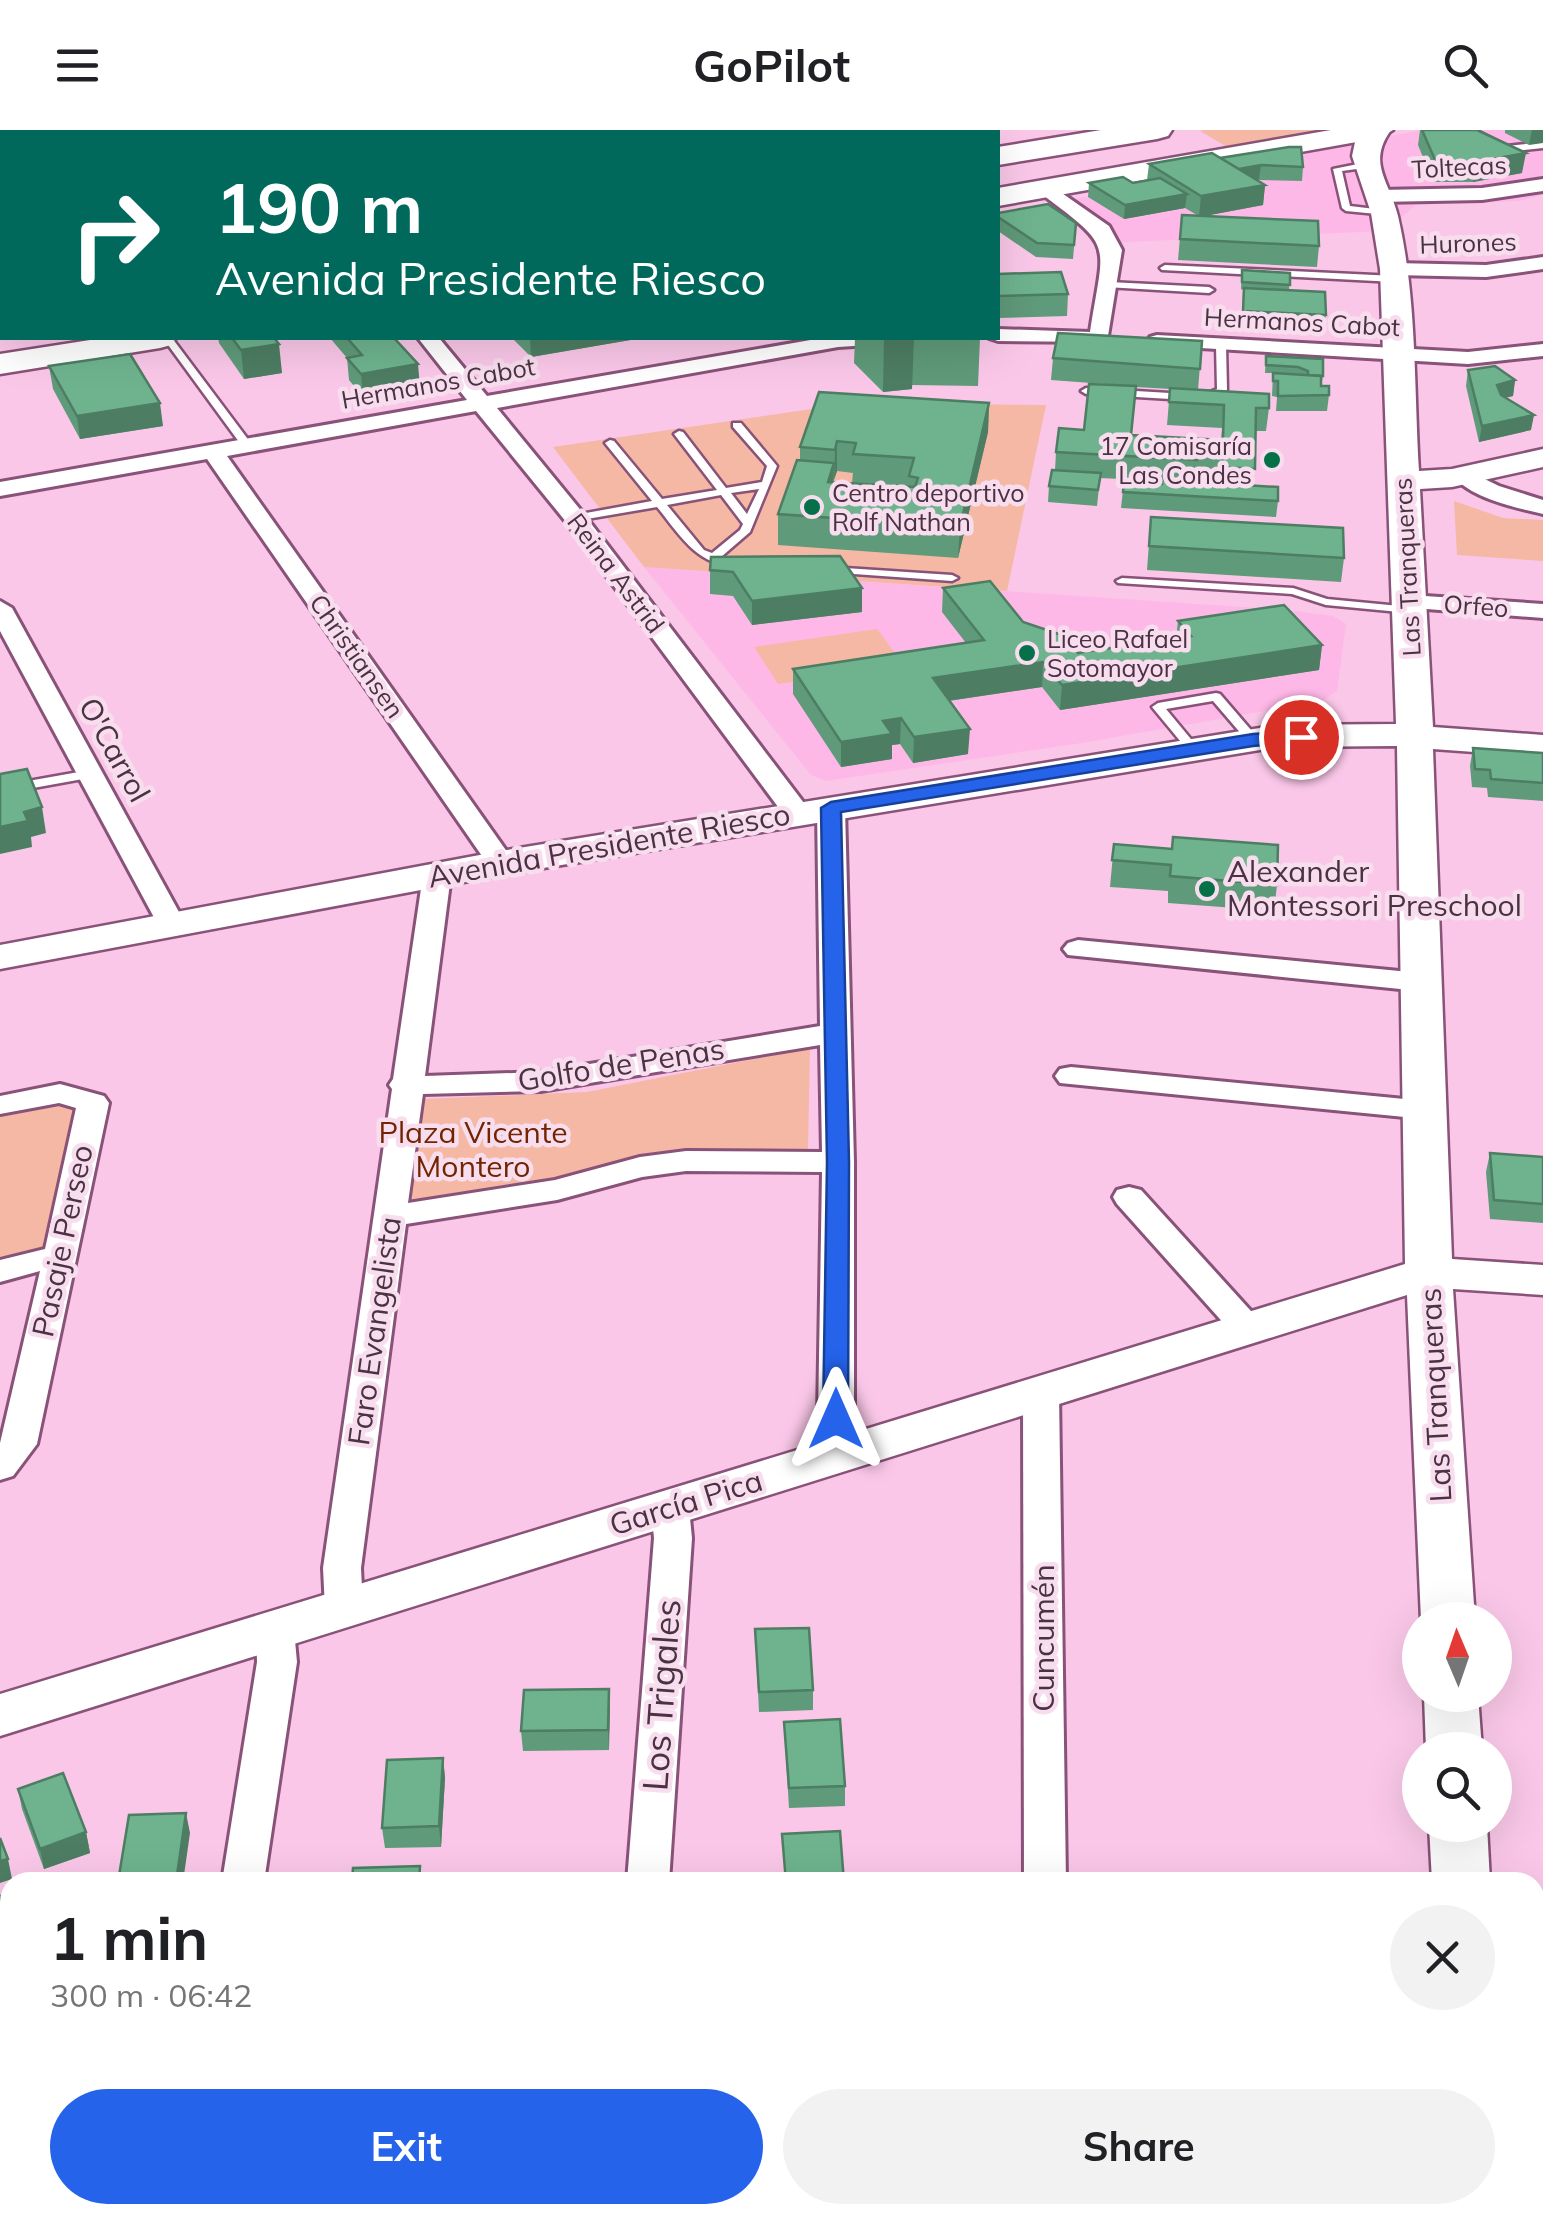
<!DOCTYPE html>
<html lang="en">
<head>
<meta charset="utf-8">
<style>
	:root { --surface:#fff; --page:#f2f2f2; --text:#202124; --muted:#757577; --accent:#2563eb }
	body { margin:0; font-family:Mulish,sans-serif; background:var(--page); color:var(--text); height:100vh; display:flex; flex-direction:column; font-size:38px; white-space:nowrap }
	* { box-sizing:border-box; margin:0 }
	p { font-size:32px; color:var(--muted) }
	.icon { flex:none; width:55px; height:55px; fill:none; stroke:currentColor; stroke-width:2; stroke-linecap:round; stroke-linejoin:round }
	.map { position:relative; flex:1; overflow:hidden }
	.details { position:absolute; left:0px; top:1742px; width:1545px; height:352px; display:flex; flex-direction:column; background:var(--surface); border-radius:30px 30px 0 0; box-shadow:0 10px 40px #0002 }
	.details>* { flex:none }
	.guide { position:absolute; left:0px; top:0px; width:1000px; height:210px; box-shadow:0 10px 40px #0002; background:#00695c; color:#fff; overflow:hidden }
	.needle { width:65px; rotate:358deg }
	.buttons { position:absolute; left:1402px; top:1472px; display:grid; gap:20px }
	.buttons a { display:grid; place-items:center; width:110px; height:110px; border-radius:50%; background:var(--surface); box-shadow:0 10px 40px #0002; font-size:50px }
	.pin { position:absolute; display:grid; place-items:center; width:85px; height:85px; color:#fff; margin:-42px; border:5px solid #fff; border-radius:50%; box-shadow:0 2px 10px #0007 }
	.me { position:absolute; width:110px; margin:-55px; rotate:0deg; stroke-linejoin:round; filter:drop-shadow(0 0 8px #0008) }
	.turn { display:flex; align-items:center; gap:35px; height:210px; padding:0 50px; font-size:45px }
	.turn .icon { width:130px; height:130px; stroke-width:2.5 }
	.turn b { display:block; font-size:70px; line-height:85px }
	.round { display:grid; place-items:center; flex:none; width:105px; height:105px; border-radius:52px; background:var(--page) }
	.overview { display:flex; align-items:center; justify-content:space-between; height:170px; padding:0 50px }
	h1 { font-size:60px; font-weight:700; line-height:75px }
	.button { display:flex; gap:20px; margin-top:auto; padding:20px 50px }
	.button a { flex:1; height:115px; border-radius:60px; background:var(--accent); color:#fff; font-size:40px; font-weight:700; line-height:115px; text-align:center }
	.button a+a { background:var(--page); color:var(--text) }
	header { display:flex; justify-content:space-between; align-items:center; height:130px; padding:0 50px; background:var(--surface); font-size:45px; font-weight:700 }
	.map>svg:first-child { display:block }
	.built { fill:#feb8e7 }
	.green { fill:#f4b8a4 }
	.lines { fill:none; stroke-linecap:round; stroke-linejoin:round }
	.lane-casing { stroke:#895278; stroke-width:5 }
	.street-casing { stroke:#895278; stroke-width:6 }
	.secondary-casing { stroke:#895278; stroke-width:5 }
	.primary-casing { stroke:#895278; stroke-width:5 }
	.highway-casing { stroke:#895278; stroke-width:5 }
	.path { stroke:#a07a93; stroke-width:4; stroke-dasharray:1 5; stroke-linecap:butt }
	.lane { fill:#fff; fill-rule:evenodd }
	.street { fill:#fff; fill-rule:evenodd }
	.secondary { fill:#fff; fill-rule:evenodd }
	.primary { fill:#fff; fill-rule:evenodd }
	.highway { fill:#fff; fill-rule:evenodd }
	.wall { fill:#5f9a7a; fill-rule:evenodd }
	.shaded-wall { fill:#4d7d63 }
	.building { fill:#6eb38e; stroke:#4d7d63; stroke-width:2.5 }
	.route { fill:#2563eb; stroke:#184099; stroke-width:2.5 }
	.poi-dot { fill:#067148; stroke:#f7dded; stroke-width:4 }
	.labels { text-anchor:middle; stroke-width:9; stroke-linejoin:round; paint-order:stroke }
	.far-street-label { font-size:25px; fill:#4b3243; stroke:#f7dded }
	.far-poi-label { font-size:25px; fill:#4b3243; stroke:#f7dded; text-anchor:start }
	.street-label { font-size:30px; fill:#4b3243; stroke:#f7dded }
	.poi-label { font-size:30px; fill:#4b3243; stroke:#f7dded; text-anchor:start }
	.park-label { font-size:30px; fill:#732401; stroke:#f7dded }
	.near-street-label { font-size:35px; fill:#4b3243; stroke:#f7dded }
</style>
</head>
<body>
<header><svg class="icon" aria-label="menu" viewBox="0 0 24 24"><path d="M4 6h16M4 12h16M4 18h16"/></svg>GoPilot<svg class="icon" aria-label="search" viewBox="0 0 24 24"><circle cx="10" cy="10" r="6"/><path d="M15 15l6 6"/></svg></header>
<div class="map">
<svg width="1543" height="2094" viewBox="0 0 1543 2094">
	<rect width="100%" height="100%" fill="#fac7e8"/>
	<g class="built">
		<path d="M1421,0H1543V65L1519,71L1416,75L1385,101L1104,113L1059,72Z"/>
		<path d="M644,437L1288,480L1333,486L1346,494L1337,561L1322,571L1082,613L826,651L811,645Z"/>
	</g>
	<g class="green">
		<path d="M1204,0H1332L1227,17L1200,1Z"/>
		<path d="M853,273L1046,275L1007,461L644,437L553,317Z"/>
		<path d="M1454,371L1503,388L1543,390V431L1457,425Z"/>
		<path d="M877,499L904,535L778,554L754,517Z"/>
		<path d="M810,918L808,1019L625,1033L472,1076L403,1084L424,969L587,962Z"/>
		<path d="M52,971L83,980L51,1110L37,1123L0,1132V983Z"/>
	</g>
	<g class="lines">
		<defs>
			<g id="lane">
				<path d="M1465,0H1475L1507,16L1543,12V18L1506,22Z"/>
				<path d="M1368,32L1371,33V37L1342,41L1350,76L1384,80L1388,83L1387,85L1346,81L1342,78L1333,39Z"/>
				<path d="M1165,135L1395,146L1400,149L1395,152L1162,140L1160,138Z"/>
				<path d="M1109,152L1209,157L1214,160L1209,163L1106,157V153Z"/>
				<path d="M163,208H172L250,312V316H242Z"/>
				<path d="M1221,212L1226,215L1227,260L1204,271L1086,264L1081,261L1086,258L1203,265L1217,259L1216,215Z"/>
				<path d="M733,293H741L777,336L750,402L721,427L731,431V435C696,435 677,401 657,377L575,391L570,388L575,385L652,371L605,313L610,310L614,311L662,369L717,360L674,304L679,301L683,302L726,358L762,352L767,336L733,297ZM759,359L747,384L731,363ZM721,365L743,394L740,400L712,423L704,420L667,375Z"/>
				<path d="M830,437L952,445L958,448L952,451L826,442L824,440Z"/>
				<path d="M1122,448L1293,458L1327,469L1410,477L1416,480L1410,483L1326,475L1292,464L1118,453L1116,451Z"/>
				<path d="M1216,563L1220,564L1257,607V613H1249L1213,571L1166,579L1200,620L1198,623H1190L1152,577L1158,573Z"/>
				<path d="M90,640L96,644L94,647L0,664V656Z"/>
			</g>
			<g id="street">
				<path d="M1543,49V61L1482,70L1379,72L1370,66L1379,60L1482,58Z"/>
				<path d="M1046,52L1109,96L1122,120L1107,212L998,211L989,208H998V199L1090,202C1104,109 1116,120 1039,62L1037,58Z"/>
				<path d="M1543,127V139L1486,147L1394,145L1384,139L1394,133L1486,135Z"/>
				<path d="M1157,205L1468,222L1543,214V226L1468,234L1150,215L1147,211L1150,207Z"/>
				<path d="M418,208H439L487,266L822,208H896L886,214L838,217L497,278L583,383L807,677L811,683L807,689H787L567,393L476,281L227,326L515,733L511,739H491L207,329L0,366V352L467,270Z"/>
				<path d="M1464,339L1499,356L1543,370V384C1514,377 1473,369 1453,346Z"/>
				<path d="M1410,465L1543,474V488L1401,477L1398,472L1401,467Z"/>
				<path d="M0,471L12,478L185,793L181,799H161L157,793L0,501Z"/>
				<path d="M831,670L845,678L854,1032V1289L859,1325L854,1334L841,1338L828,1334L823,1325L818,1289L822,1042L686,1041L642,1047L557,1070L406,1094L361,1438L363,1479L358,1489L344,1493L330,1489L325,1479L323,1438L392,959L389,955L393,949L423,745L427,739H447L451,745L425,946L541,942L820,896L817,678ZM820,915L822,1022L686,1021L640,1027L555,1050L408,1073L423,964L541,961Z"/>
				<path d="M1078,810L1420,843L1431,846L1435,852L1431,858L1420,861L1068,825L1063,819L1068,813Z"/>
				<path d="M1071,937L1425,971L1436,973L1441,980L1436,987L1425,989L1060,953L1055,946L1060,939Z"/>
				<path d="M60,954L104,966L109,973L37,1314L13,1346L0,1350V1313L40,1141L0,1152V1130L45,1119L76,978L59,973L0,984V966Z"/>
				<path d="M1129,1057L1141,1060L1260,1191L1265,1199L1260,1207L1248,1210L1236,1207L1117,1074L1113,1067L1117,1060Z"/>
				<path d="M1041,1251L1054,1255L1059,1263L1066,1752H1024L1023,1263L1028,1255Z"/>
				<path d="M670,1365L683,1369L689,1378L692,1408L669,1752H627L654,1408L651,1378L657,1369Z"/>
				<path d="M275,1486L289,1490L294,1500L297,1532L264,1752H222L257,1532L256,1500L261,1490Z"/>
				<path d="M174,2085H220L219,2094H173Z"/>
				<rect x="607" y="2085" width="46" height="9"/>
				<path d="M1270,2085H1498L1501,2092L1274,2094Z"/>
			</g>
			<g id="secondary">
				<path d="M1365,0H1391C1367,33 1389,50 1398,86C1417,168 1414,256 1419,341L1452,339L1543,319V337L1452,357L1420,359L1433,597L1543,605V627L1433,619L1452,1129L1543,1135V1165L1453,1159L1475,1490H1421L1407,1165L0,1606V1564L1405,1134L1397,616L1278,617L501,745L0,839V815L501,721L1278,595L1396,594L1380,139L1371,83L1352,26L1355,12Z"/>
				<path d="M1424,1565H1478L1482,1620H1426Z"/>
				<path d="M1429,1695H1487L1490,1752H1432Z"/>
				<path d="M1446,2085H1510L1512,2094H1446Z"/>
			</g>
			<g id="primary">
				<path d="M1331,0H1393L1379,8L998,76V58Z"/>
				<rect x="0" y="141" width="2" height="18"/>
				<path d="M103,208H176L171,215L160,218L0,244V224Z"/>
			</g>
			<path id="highway" d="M1101,0H1172L1168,6L1157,9L998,35V17Z"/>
		</defs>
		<use href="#lane" class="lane-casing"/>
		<use href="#street" class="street-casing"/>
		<use href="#secondary" class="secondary-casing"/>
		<use href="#primary" class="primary-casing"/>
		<use href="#highway" class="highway-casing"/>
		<g class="path">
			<path d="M9,0L25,2"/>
			<path d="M44,2L56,0"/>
		</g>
		<use href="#lane" class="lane"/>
		<use href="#street" class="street"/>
		<use href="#secondary" class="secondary"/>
		<use href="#primary" class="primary"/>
		<use href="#highway" class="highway"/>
	</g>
	<g class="wall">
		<path d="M332,0H447L450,2H332Z"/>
		<rect x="527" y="0" width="144" height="2"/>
		<path d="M688,0H740L744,2H691Z"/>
		<path d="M753,0H794V2H756Z"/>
		<path d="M1420,0H1477L1522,43L1473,52H1433L1418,15Z"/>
		<path d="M1505,0H1543L1529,15L1505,3Z"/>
		<path d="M1220,28L1303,37L1302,51L1257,50L1265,55L1263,75L1205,86L1319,116L1317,137L1178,130L1182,85H1197L1185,78L1124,89L1088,67L1089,53H1133L1147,50L1149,34Z"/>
		<path d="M998,83L1076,93L1073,129L1036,127L998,101Z"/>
		<path d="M1242,140L1290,143L1289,161L1326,185L1324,200L1242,196L1243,160L1241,159Z"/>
		<path d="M998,144L1068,164L1067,186L998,188Z"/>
		<path d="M218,208H274L282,243L244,249L219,213Z"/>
		<path d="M330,208H394L420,257L363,267L349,250L347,228Z"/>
		<path d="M512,208H642L531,227Z"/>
		<path d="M855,208H980L978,256L912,255V259L883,262L854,233Z"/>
		<path d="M1202,211L1198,260L1269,278L1266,301H1256L1253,355L1278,371L1276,387L1121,378L1124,351L1162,354V351L1100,348L1097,376L1048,372L1049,356L1055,340L1056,322L1084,300L1118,255L1051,250L1053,228ZM1136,257L1170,259L1167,295L1222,298L1221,310L1131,305ZM1196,343L1221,345V353L1195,352Z"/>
		<path d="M1266,226L1323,246L1321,256L1329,265L1327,281H1276L1277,267L1272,266L1273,243H1265Z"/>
		<path d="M49,236L163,296L80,309L53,259Z"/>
		<path d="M1468,240L1515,250L1513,266L1505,268L1531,300L1479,312L1466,256Z"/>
		<path d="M989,273L988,302L958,428L778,415V384L800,330V317ZM837,341L853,343L852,353L833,352Z"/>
		<path d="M1151,387L1344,428L1341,452L1147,440Z"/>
		<path d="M710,440L862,458V482L752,495L733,466L710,464Z"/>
		<path d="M943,458L1023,492L1078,523L1176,508L1178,491L1322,515L1319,540L1060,580L1042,557L949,571L968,624L913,633L900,614L892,615V629L841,637L793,564V539L966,513L942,482Z"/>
		<path d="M1473,618L1543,623V671L1488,667L1487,658L1472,657L1470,636Z"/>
		<path d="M1114,714L1277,755L1274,781L1168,773V761L1110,757Z"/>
		<path d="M1490,1023L1543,1027V1093L1490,1089L1486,1042Z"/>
		<path d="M755,1499L813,1560V1580L759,1582Z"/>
		<path d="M609,1559V1620L523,1621L521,1601Z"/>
		<path d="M784,1592L845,1656V1676L789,1678Z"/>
		<path d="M443,1628L445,1648L441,1717L385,1718L382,1698Z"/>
		<path d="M18,1659L86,1702L90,1723L44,1739L22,1679Z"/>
	</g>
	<g class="shaded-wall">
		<path d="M254,0H276V2H237Z"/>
		<path d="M349,0H378L379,2H349Z"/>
		<path d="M551,0H671V2H552Z"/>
		<path d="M1532,0H1543V13L1529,15Z"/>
		<path d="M1526,23L1522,43L1473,52L1476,32Z"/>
		<path d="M1261,35L1259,49L1229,54L1230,41Z"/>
		<path d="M1265,55L1263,75L1199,87L1201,66Z"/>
		<path d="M1187,64L1185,78L1124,89L1125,75Z"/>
		<path d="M0,85H2V133L0,118Z"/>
		<path d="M530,208H642L531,227Z"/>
		<path d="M884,208H914L912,259L883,262Z"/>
		<path d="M279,214L282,243L244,249L241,220Z"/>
		<path d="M418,234L420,257L363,267L361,244Z"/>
		<path d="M1515,250L1513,266L1495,270L1497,255Z"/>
		<path d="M160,273L163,296L80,309L77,286Z"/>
		<path d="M989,273L988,302L958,428L960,397Z"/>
		<path d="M1534,285L1531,300L1479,312L1482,296Z"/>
		<path d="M837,311V341L834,350L835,320Z"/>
		<path d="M834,333L833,363L828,352Z"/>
		<path d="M862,458V482L752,495V471Z"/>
		<path d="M1322,515L1319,540L1060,580L1062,555Z"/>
		<path d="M1043,532L1042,557L932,573L933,548Z"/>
		<path d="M901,588L900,614L892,615V629L841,637V612L883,591Z"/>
		<path d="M970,599L968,624L913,633L914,607Z"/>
		<path d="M42,677L46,703L31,707L32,717L0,724V697L24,682Z"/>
		<path d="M609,1559L610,1579L609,1620L608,1600Z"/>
		<path d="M443,1628L445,1648L441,1717L439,1696Z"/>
		<path d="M186,1683L190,1703L183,1752H176Z"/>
		<path d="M86,1702L90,1723L44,1739L40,1719Z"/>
		<path d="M8,1729L12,1749L0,1753V1731Z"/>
		<path d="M10,1802V1824L0,1827V1805Z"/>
		<path d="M10,1873V1895L0,1899V1877Z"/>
		<path d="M10,1980V2002L0,2006V1983Z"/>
		<path d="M153,2085H160L159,2094H152Z"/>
	</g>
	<g class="building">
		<path d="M173,0H254L237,2H156Z"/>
		<path d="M392,0H447L450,2H395Z"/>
		<path d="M706,0H740L744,2H709Z"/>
		<path d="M1422,0H1477L1526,23L1476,32H1436Z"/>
		<path d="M1289,17H1301L1303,37L1261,35L1239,39L1220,28Z"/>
		<path d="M1212,23L1265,55L1201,66L1149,34Z"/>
		<rect x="0" y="29" width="2" height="56"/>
		<path d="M1123,47L1133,53L1160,48L1187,64L1125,75L1089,53Z"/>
		<path d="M1048,74L1076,93L1074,115L1037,113L998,87V83Z"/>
		<path d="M1182,85L1318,91L1319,116L1180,109Z"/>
		<path d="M1242,140L1290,143V155L1242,152Z"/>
		<path d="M1061,142L1068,164L998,166V144Z"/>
		<path d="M1244,158L1325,162L1326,185L1243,181Z"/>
		<path d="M1058,203L1202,211L1200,239L1053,228Z"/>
		<path d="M232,208H274L279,214L241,220Z"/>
		<path d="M347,208H394L418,234L361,244L347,228L362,225Z"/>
		<path d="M130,224L160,273L77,286L49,236Z"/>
		<path d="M1266,226L1323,229V246L1308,245V241L1298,237L1266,235Z"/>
		<path d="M1495,236L1515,250L1497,255L1501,265L1534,285L1482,296L1468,240Z"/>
		<path d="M1273,243L1321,246V256H1329V265L1278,266V251H1273Z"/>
		<path d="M1089,254L1136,256L1131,305L1223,310L1224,275L1169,272L1170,258L1269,264V278H1256L1255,339L1223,337V322L1198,320L1197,330L1056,322L1059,298L1084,300Z"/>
		<path d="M819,262L989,273L960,397L778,384L797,330L834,333L828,352L915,357L918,348L909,346L914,328L853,324L856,313L837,311L835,320L800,317Z"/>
		<path d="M1052,340L1101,343L1098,360L1049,356Z"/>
		<path d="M1162,350L1278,357V371L1123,362L1124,351L1162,354Z"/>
		<path d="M1151,387L1343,398L1344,428L1149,416Z"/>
		<path d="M840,426L862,458L752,471L733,442L710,440L711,427Z"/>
		<path d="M990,451L1023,492L1065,506L1078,523L1191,506L1178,491L1284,475L1322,515L1062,555L1043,532L933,548L970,599L914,607L901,588L883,591L892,604L841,612L793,539L984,510L943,458Z"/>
		<path d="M1473,618L1543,623V653L1491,649L1490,640L1475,639Z"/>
		<path d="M27,639L42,677L24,682L28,691L0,697V644Z"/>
		<path d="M1173,707L1278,715L1277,755L1170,746L1171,735L1112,730L1114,714L1172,719Z"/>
		<path d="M1490,1023L1543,1027V1074L1494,1070Z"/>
		<path d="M809,1498L813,1560L759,1562L755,1499Z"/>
		<path d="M609,1559L608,1600L521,1601L524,1560Z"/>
		<path d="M840,1589L845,1656L789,1658L784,1592Z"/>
		<path d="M443,1628L439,1696L382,1698L387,1630Z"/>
		<path d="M63,1643L86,1702L40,1719L18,1659Z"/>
		<path d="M186,1683L176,1752H118L129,1685Z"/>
		<path d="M840,1701L844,1752H786L782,1704Z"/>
		<path d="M0,1708L8,1729L0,1731Z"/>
		<path d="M420,1736L419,1752H352L353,1738Z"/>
		<path d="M10,1762V1802L0,1805V1766Z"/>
		<path d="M10,1832V1873L0,1877V1835Z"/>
		<path d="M0,1906L10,1936V1980L0,1983Z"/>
		<path d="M79,2085H153L152,2094H78Z"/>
		<path d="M324,2085H399L398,2094H324Z"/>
		<path d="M835,2091V2094H770Z"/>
	</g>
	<path class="route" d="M1301,601L1307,603V611L1253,616L841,682L849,1032L848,1289L845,1295H827L823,1289L827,1032L821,678L831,672L1253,604Z"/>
	<g class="poi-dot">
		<circle cx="1272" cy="330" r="10"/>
		<circle cx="812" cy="377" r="10"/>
		<circle cx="1027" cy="523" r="10"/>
		<circle cx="1207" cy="759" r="10"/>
	</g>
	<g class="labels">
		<g class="far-street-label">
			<text transform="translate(1459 37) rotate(-3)" y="9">Toltecas</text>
			<text transform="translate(1468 113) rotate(-2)" y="9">Hurones</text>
			<text transform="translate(1302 192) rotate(3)" y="9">Hermanos Cabot</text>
			<text transform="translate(438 253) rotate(-10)" y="9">Hermanos Cabot</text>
			<text transform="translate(1407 437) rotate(-93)" y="9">Las Tranqueras</text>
			<text transform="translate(616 443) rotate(53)" y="9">Reina Astrid</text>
			<text transform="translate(1476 476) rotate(4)" y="9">Orfeo</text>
			<text transform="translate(357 526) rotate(55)" y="9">Christiansen</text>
		</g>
		<g class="far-poi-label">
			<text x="1252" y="325" text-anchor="end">17 Comisaría<tspan x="1252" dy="29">Las Condes</tspan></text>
			<text x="832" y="372">Centro deportivo<tspan x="832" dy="29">Rolf Nathan</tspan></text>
			<text x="1047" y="518">Liceo Rafael<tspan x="1047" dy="29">Sotomayor</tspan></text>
		</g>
		<g class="street-label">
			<text transform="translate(114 620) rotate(61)" y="10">O'Carrol</text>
			<text transform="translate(609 716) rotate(-10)" y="10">Avenida Presidente Riesco</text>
			<text transform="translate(621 935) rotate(-9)" y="10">Golfo de Penas</text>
			<text transform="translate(63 1111) rotate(-78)" y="10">Pasaje Perseo</text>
			<text transform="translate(375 1201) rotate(-82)" y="10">Faro Evangelista</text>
			<text transform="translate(1436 1265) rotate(-93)" y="10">Las Tranqueras</text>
			<text transform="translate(686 1373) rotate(-17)" y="10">García Pica</text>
			<text transform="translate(1044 1508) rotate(-90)" y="10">Cuncumén</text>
		</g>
		<g class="poi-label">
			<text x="1227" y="752">Alexander<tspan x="1227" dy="34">Montessori Preschool</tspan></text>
		</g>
		<g class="park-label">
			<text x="473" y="1013">Plaza Vicente<tspan x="473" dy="34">Montero</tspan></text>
		</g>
		<g class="near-street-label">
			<text transform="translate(662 1565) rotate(-86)" y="12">Los Trigales</text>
		</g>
	</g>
</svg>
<div class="buttons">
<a><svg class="needle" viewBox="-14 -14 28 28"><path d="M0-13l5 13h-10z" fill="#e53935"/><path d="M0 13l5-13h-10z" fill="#757577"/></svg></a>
<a><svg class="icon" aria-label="search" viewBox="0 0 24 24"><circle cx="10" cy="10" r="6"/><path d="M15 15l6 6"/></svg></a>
</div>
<div class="pin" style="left:1301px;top:607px;background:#d93025"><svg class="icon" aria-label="arrive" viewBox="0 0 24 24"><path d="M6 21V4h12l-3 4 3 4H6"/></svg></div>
<svg class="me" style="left:836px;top:1289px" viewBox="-20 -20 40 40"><path d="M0-17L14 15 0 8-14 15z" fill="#2563eb" stroke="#fff" stroke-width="4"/></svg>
<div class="guide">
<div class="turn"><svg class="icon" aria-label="right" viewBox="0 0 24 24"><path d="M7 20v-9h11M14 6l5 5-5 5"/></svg><div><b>190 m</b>Avenida Presidente Riesco</div></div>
</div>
<section class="details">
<div class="overview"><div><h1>1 min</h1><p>300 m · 06:42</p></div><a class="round"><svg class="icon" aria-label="close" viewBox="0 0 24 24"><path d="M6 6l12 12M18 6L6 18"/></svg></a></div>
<div class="button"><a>Exit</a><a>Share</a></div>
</section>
</div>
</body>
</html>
